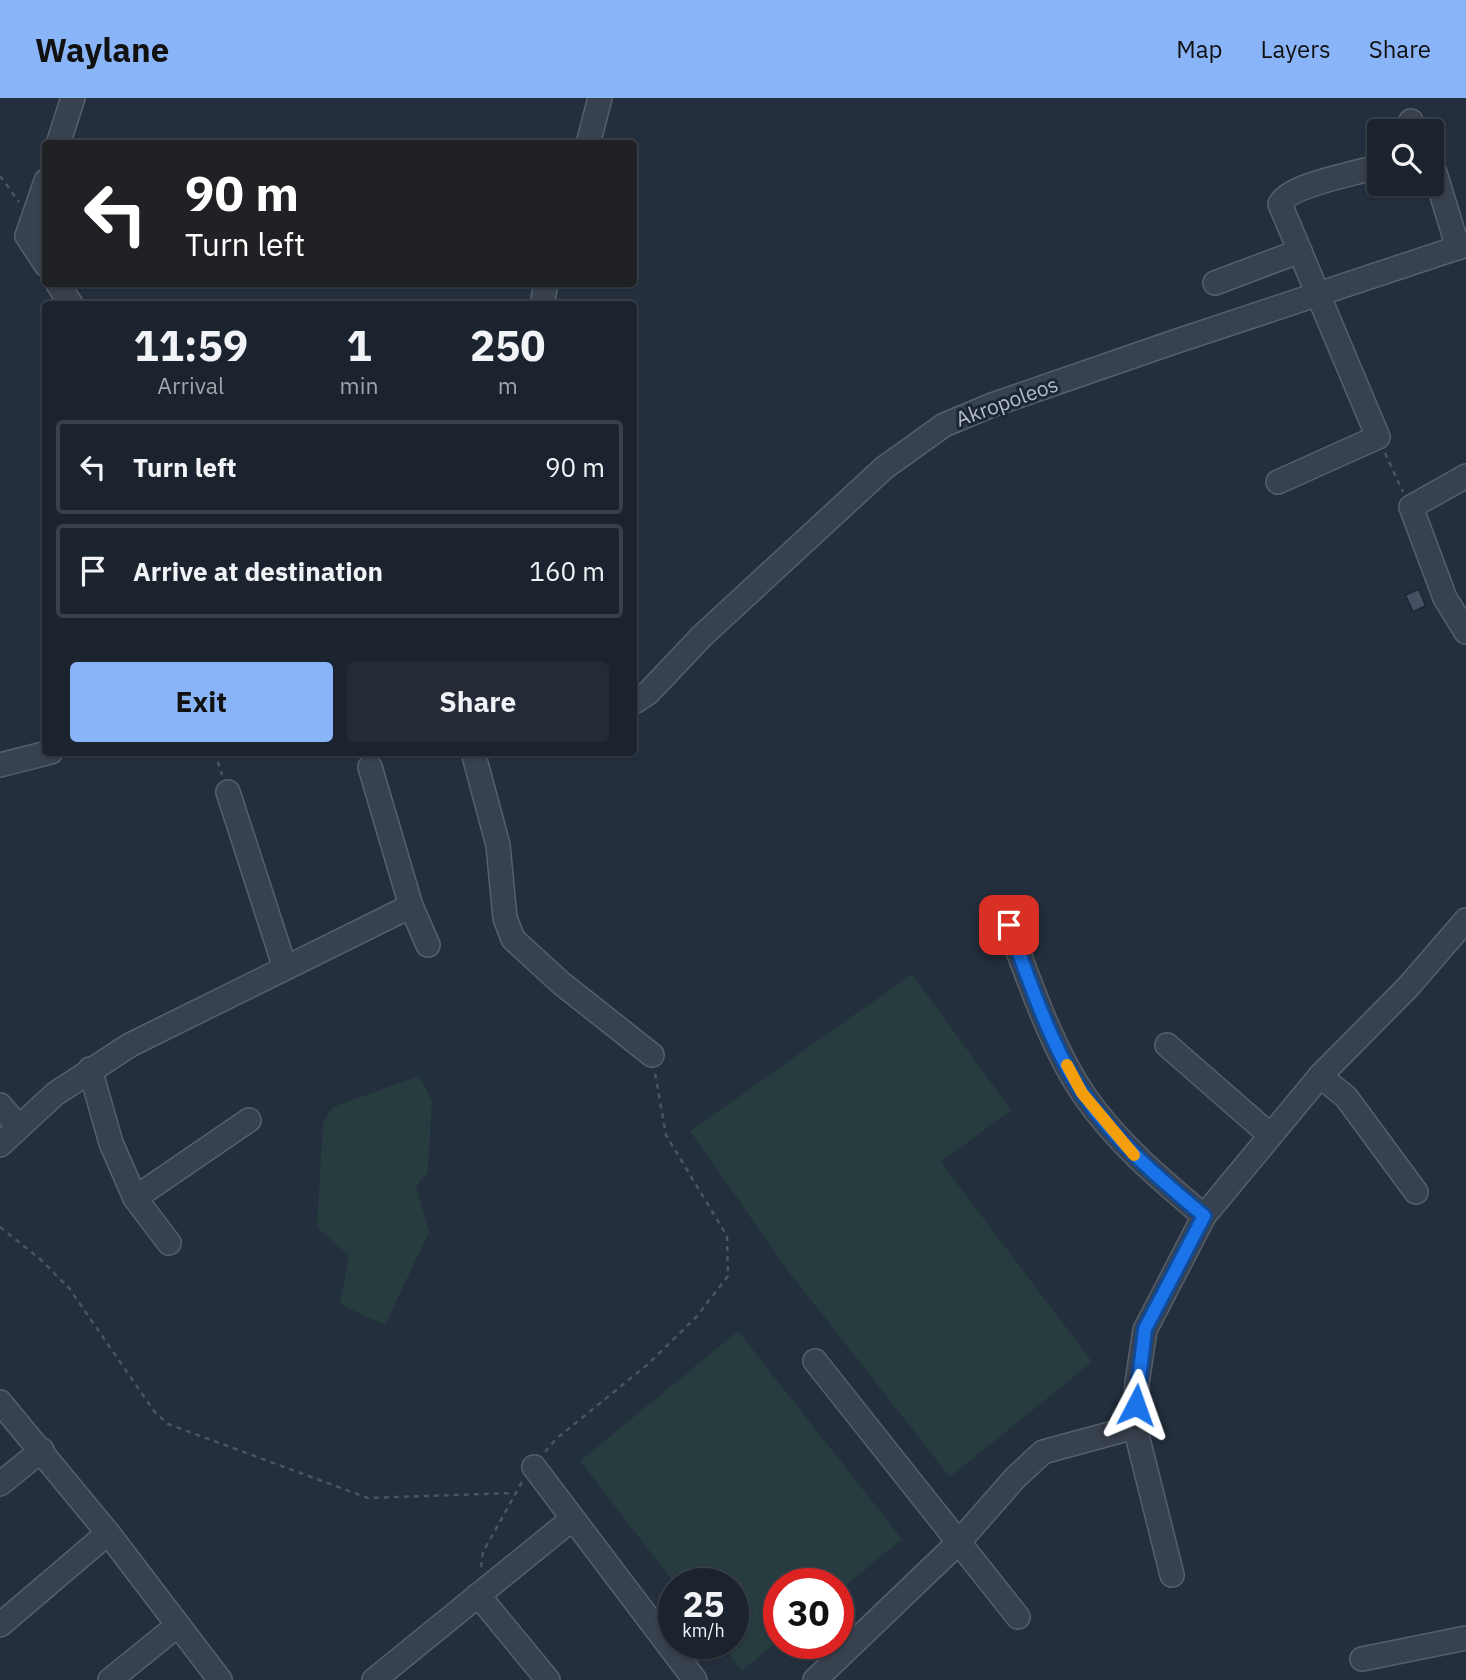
<!DOCTYPE html>
<html lang="en">
<head>
<meta charset="utf-8">
<style>
	:root { --surface:#1b232e; --page:#242b36; --text:#f1f3f6; --muted:#a0a4aa; --line:#39404a; --accent:#8ab4f8 }
	body { margin:0; font-family:"IBM Plex Sans",sans-serif; background:var(--page); color:var(--text); height:100vh; display:flex; flex-direction:column; font-size:26px; white-space:nowrap }
	* { box-sizing:border-box; margin:0 }
	p { font-size:23px; color:var(--muted) }
	.icon { flex:none; width:38px; height:38px; fill:none; stroke:currentColor; stroke-width:2; stroke-linecap:round; stroke-linejoin:round }
	.map { position:relative; flex:1; overflow:hidden }
	.details { position:absolute; left:42px; top:203px; width:595px; height:455px; display:flex; flex-direction:column; background:var(--surface); border-radius:7px; box-shadow:0 2px 5px #0004,0 0 0 2px var(--line) }
	.details>* { flex:none }
	.top-card { position:absolute; left:42px; top:42px; width:595px; height:147px; border-radius:7px; box-shadow:0 2px 5px #0004,0 0 0 2px var(--line); background:#202124; color:#fff; overflow:hidden }
	.buttons { position:absolute; left:1367px; top:21px; display:grid; gap:14px }
	.buttons a { display:grid; place-items:center; width:77px; height:77px; border-radius:7px; background:var(--surface); box-shadow:0 2px 5px #0004,0 0 0 2px var(--line); font-size:35px }
	.speed { position:absolute; left:658px; top:1470px; display:flex; gap:14px; font-size:35px; font-weight:700; text-align:center }
	.speed>* { display:grid; place-content:center; width:91px; height:91px; border-radius:50%; background:var(--surface); box-shadow:0 2px 5px #0004,0 0 0 2px var(--line); line-height:1 }
	.speed small { font-size:18px; font-weight:400 }
	.speed .limit { border:10px solid #d22; background:#fff; color:#111 }
	.pin { position:absolute; display:grid; place-items:center; width:60px; height:60px; color:#fff; margin:-30px; border-radius:14px; box-shadow:0 4px 10px #0006 }
	.me { position:absolute; width:77px; margin:-38px; rotate:4deg; stroke-linejoin:round; filter:drop-shadow(0 0 5px #0008) }
	.turn { display:flex; align-items:center; gap:24px; height:147px; padding:0 28px; font-size:32px }
	.turn .icon { width:91px; height:91px; stroke-width:2.5 }
	.turn b { display:block; font-size:49px; line-height:60px }
	.eta { display:flex; justify-content:space-evenly; align-items:center; height:119px; text-align:center }
	.eta b { font-size:42px; font-weight:700; line-height:49px }
	.cta { display:flex; gap:14px; margin-top:auto; padding:14px 28px }
	.cta a { flex:1; height:80px; border-radius:7px; background:var(--accent); color:#111; font-size:28px; font-weight:700; line-height:80px; text-align:center }
	.cta a+a { background:var(--page); color:var(--text) }
	ul { padding:0; list-style:none }
	li { display:flex; align-items:center; gap:21px; height:94px; margin:0 14px 10px; padding:0 14px; border:4px solid var(--line); border-radius:7px }
	li div { flex:1 }
	li b { display:block; font-size:26px }
	li em { font-style:normal }
	header { display:flex; align-items:center; gap:42px; box-sizing:border-box; height:98px; padding:0 35px; background:var(--accent); color:#111 }
	header strong { font-size:33px }
	nav { display:flex; gap:38px; margin-inline-start:auto; font-size:24px }
	.map>svg:first-child { display:block }
	.green { fill:#263c3f }
	.building { fill:#455162; stroke:#1f2835; stroke-width:2 }
	.lines { fill:none; stroke-linecap:round; stroke-linejoin:round }
	.minor-casing { stroke:#565f6c; stroke-width:26 }
	.path { stroke:#44595c; stroke-width:2.5; stroke-dasharray:5 5; stroke-linecap:butt }
	.minor { stroke:#38414e; stroke-width:23 }
	.route-casing { stroke:#114b97; stroke-width:18 }
	.route { stroke:#1a73e8; stroke-width:12 }
	.slow { stroke:#f59e0b; stroke-width:12 }
	.labels { text-anchor:middle; stroke-width:6; stroke-linejoin:round; paint-order:stroke }
	.street-label { font-size:21px; fill:#b4bcc9; stroke:#1d2633 }
</style>
</head>
<body>
<header>
<strong>Waylane</strong>
<nav><a>Map</a><a>Layers</a><a>Share</a></nav>
</header>
<div class="map">
<svg width="1466" height="1582" viewBox="0 0 1466 1582">
	<rect width="100%" height="100%" fill="#242f3e"/>
	<g class="green">
		<path d="M912,876L1011,1012L941,1064L1092,1264L950,1379L789,1174L690,1033Z"/>
		<path d="M419,978L432,1003L428,1074L416,1088L429,1134L385,1227L340,1206L349,1158L317,1129L323,1025L333,1009Z"/>
		<path d="M738,1233L902,1441L838,1494V1486H779V1542L742,1573L720,1545H733V1486H675L580,1363Z"/>
	</g>
	<path class="building" d="M1419,491L1426,508L1413,514L1405,497Z"/>
	<g class="lines">
		<defs>
			<g id="minor">
				<path d="M1411,23L1414,33"/>
				<path d="M58,46L73,0"/>
				<path d="M588,46L600,0"/>
				<path d="M1432,65L1458,150"/>
				<path d="M46,83L27,138L46,167"/>
				<path d="M1215,185L1300,153"/>
				<path d="M58,186L71,206"/>
				<path d="M542,206L546,186"/>
				<path d="M1466,378L1411,409L1445,500L1466,534"/>
				<path d="M1278,384L1378,339L1280,106C1290,86 1357,76 1379,68"/>
				<path d="M634,604L648,595L702,538L884,370L944,327L992,307L1174,244L1466,147"/>
				<path d="M473,654L498,747L505,820L513,841L561,885L652,957"/>
				<path d="M0,667L51,654"/>
				<path d="M370,669L411,808L428,847"/>
				<path d="M228,694L285,870"/>
				<path d="M1008,827C1029,881 1051,949 1084,997C1117,1045 1160,1081 1204,1118"/>
				<path d="M1167,947L1270,1037"/>
				<path d="M90,971L111,1045L135,1100L169,1145"/>
				<path d="M1320,978L1346,999L1416,1094"/>
				<path d="M0,1007L19,1029"/>
				<path d="M0,1047L55,996L130,947L411,808"/>
				<path d="M135,1100L249,1022"/>
				<path d="M815,1263L1018,1519"/>
				<path d="M0,1304L108,1435L220,1582"/>
				<path d="M534,1369L695,1582"/>
				<path d="M0,1386L42,1352"/>
				<path d="M1172,1477L1135,1329L1137,1285L1145,1232L1204,1118L1320,978L1408,889L1466,822"/>
				<path d="M478,1497L548,1582"/>
				<path d="M0,1527L108,1435"/>
				<path d="M1362,1561L1466,1540"/>
				<path d="M110,1582L178,1527"/>
				<path d="M374,1582L571,1422"/>
				<path d="M815,1582L958,1445L1015,1380L1043,1354L1135,1329"/>
			</g>
		</defs>
		<use href="#minor" class="minor-casing"/>
		<g class="path">
			<path d="M0,78L19,104"/>
			<path d="M1385,355L1403,394"/>
			<path d="M215,654L222,677"/>
			<path d="M0,1129L40,1161L69,1190L154,1313L168,1326L368,1400L513,1395"/>
			<path d="M545,1354L556,1341L647,1267L697,1218L728,1178L727,1138L666,1037L655,975"/>
			<path d="M481,1469L483,1454L522,1384"/>
		</g>
		<use href="#minor" class="minor"/>
	</g>
	<g class="lines">
		<defs>
			<path id="route" d="M1009,827C1028,880 1052,951 1084,997C1117,1045 1160,1081 1204,1118L1145,1231L1136,1307"/>
		</defs>
		<use href="#route" class="route-casing"/>
		<use href="#route" class="route"/>
		<path class="slow" d="M1067,967L1082,995L1134,1057"/>
	</g>
	<g class="labels">
		<g class="street-label">
			<text transform="translate(1007 304) rotate(-20)" y="7">Akropoleos</text>
		</g>
	</g>
</svg>
<div class="buttons">
<a><svg class="icon" aria-label="search" viewBox="0 0 24 24"><circle cx="10" cy="10" r="6"/><path d="M15 15l6 6"/></svg></a>
</div>
<div class="speed"><div>25<small>km/h</small></div><div class="limit">30</div></div>
<div class="pin" style="left:1009px;top:827px;background:#d93025"><svg class="icon" aria-label="arrive" viewBox="0 0 24 24"><path d="M6 21V4h12l-3 4 3 4H6"/></svg></div>
<svg class="me" style="left:1136px;top:1307px" viewBox="-20 -20 40 40"><path d="M0-17L14 15 0 8-14 15z" fill="#1a73e8" stroke="#fff" stroke-width="4"/></svg>
<div class="top-card">
<div class="turn"><svg class="icon" aria-label="left" viewBox="0 0 24 24"><path d="M17 20v-9H6M10 6l-5 5 5 5"/></svg><div><b>90 m</b>Turn left</div></div>
</div>
<section class="details">
<div class="eta">
<div><b>11:59</b><p>Arrival</p></div>
<div><b>1</b><p>min</p></div>
<div><b>250</b><p>m</p></div>
</div>
<ul>
<li><svg class="icon" aria-label="left" viewBox="0 0 24 24"><path d="M17 20v-9H6M10 6l-5 5 5 5"/></svg><div><b>Turn left</b></div><em>90 m</em></li>
<li><svg class="icon" aria-label="arrive" viewBox="0 0 24 24"><path d="M6 21V4h12l-3 4 3 4H6"/></svg><div><b>Arrive at destination</b></div><em>160 m</em></li>
</ul>
<div class="cta"><a>Exit</a><a>Share</a></div>
</section>
</div>
</body>
</html>
